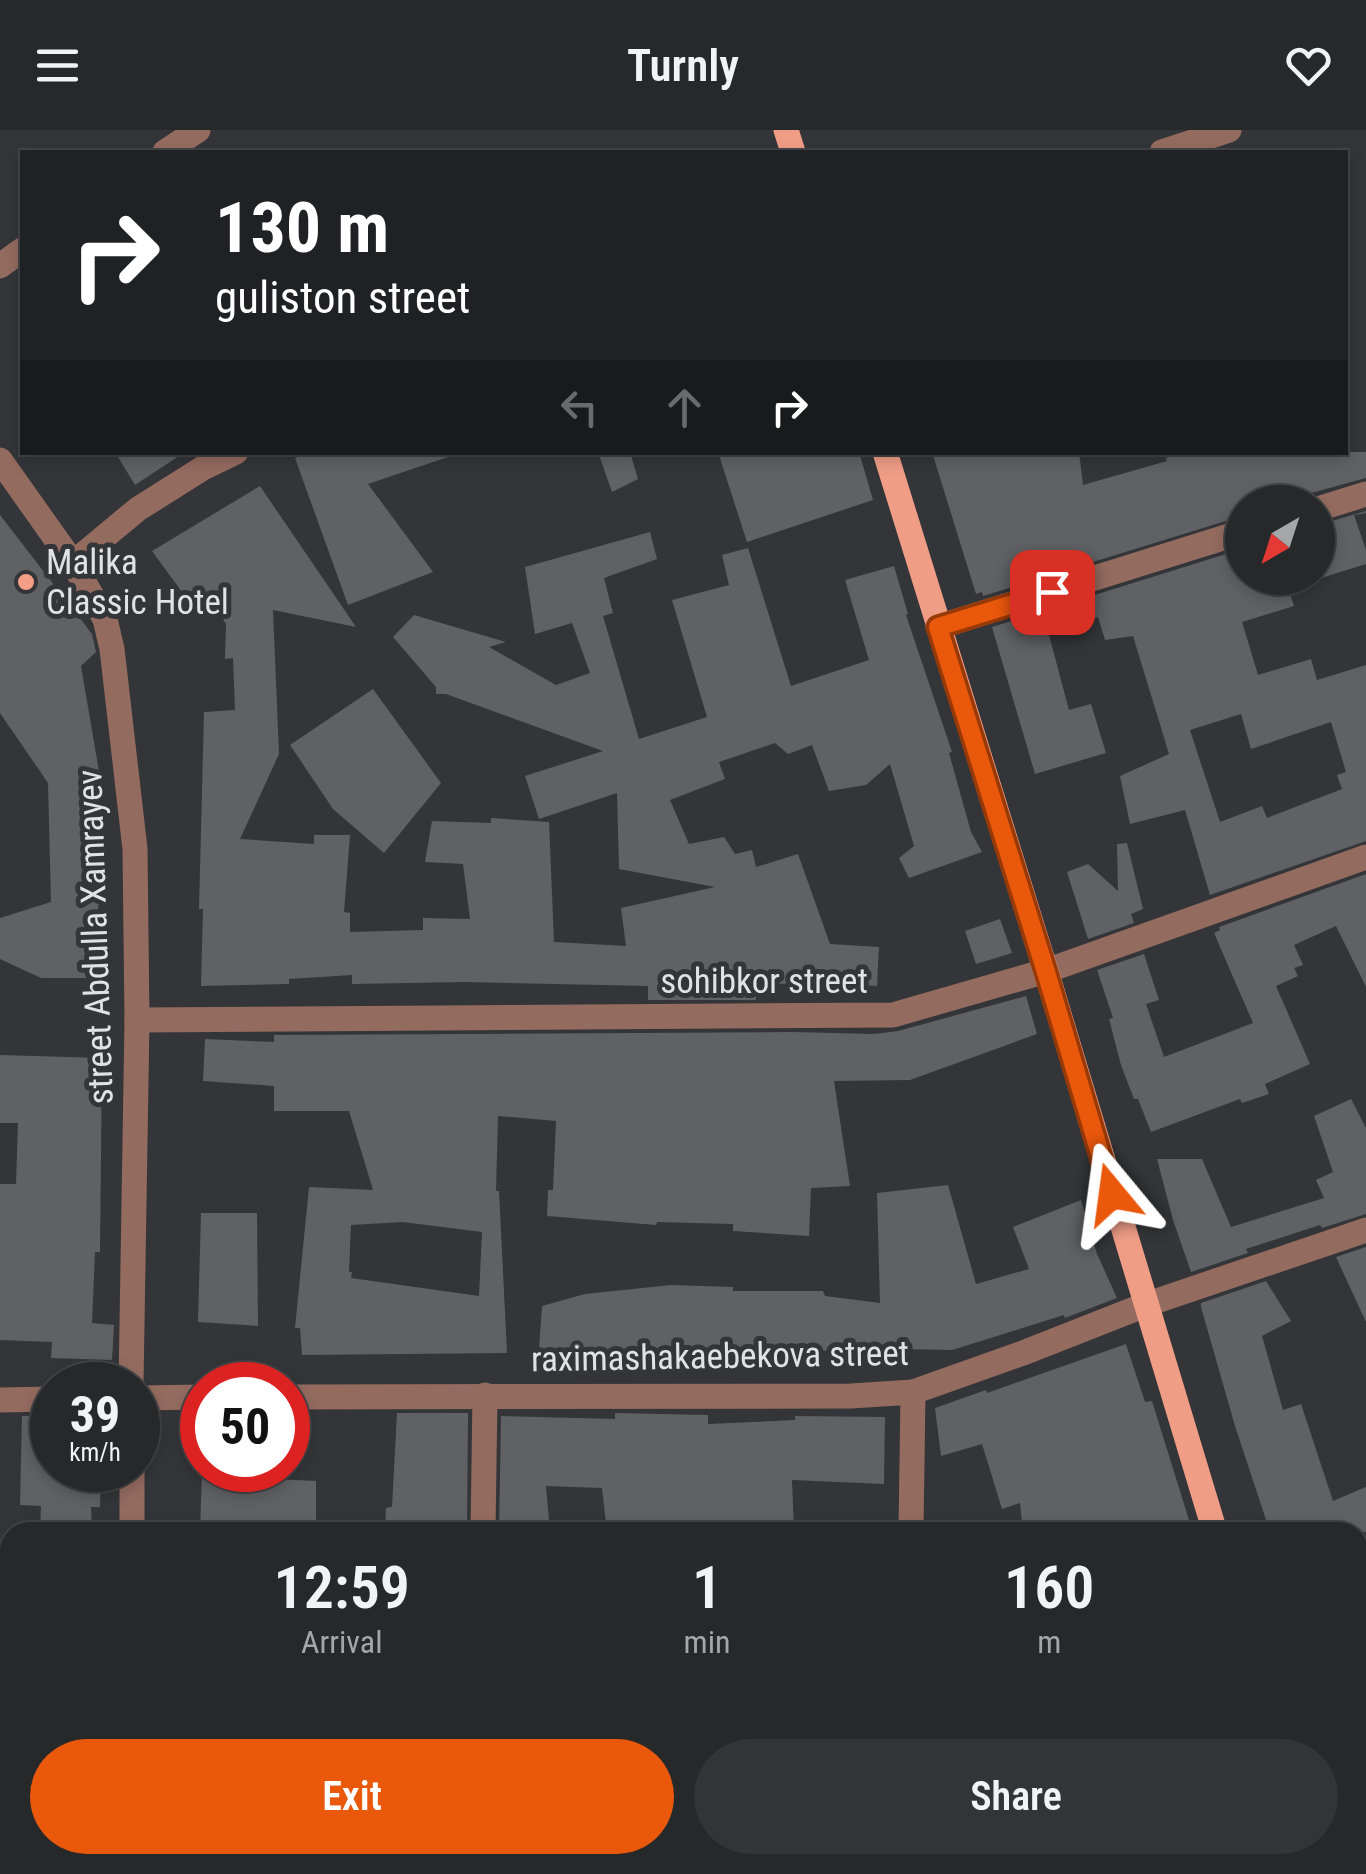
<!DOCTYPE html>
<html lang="en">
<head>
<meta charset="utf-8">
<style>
	:root { --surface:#27282a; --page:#333436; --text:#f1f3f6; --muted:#a4a6a8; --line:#434447; --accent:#ea580c }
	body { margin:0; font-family:"Roboto Condensed",sans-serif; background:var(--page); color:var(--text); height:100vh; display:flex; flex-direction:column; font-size:38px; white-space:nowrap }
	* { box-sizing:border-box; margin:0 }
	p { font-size:32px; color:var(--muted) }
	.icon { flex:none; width:55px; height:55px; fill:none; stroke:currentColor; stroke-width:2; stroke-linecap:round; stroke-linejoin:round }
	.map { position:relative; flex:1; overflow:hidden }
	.drawer { position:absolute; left:0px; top:1392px; width:1368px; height:352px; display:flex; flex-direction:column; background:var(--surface); border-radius:30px 30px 0 0; box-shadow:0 5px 15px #0003,0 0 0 2px var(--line) }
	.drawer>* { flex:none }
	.guide { position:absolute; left:20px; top:20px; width:1328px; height:305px; border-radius:0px; box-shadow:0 5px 15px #0003,0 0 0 2px var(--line); background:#202124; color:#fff; overflow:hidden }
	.needle { width:65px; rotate:219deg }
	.buttons { position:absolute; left:1225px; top:355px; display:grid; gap:20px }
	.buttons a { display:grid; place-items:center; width:110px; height:110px; border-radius:50%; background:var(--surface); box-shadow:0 5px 15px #0003,0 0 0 2px var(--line); font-size:50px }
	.speed { position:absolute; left:30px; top:1232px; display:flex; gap:20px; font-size:50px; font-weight:700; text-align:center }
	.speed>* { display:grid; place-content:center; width:130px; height:130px; border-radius:50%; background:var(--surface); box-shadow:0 5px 15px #0003,0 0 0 2px var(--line); line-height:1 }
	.speed small { font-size:25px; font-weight:400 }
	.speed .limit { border:15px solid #d22; background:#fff; color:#111 }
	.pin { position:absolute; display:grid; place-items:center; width:85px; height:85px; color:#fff; margin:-42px; border-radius:20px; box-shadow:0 5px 15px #0006 }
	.me { position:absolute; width:110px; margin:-55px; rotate:344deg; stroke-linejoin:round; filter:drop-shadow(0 0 8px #0008) }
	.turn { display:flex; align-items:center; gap:35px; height:210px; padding:0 30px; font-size:45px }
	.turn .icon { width:130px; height:130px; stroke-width:2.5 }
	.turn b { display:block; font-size:70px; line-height:85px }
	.lanes { display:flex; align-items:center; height:95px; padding:0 30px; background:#0003; justify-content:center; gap:50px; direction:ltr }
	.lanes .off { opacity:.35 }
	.eta { display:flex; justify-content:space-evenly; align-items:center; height:170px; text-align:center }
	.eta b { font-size:60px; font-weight:600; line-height:70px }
	.primary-button { display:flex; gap:20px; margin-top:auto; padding:20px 30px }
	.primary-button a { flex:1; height:115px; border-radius:60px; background:var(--accent); color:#fff; font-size:40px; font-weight:600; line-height:115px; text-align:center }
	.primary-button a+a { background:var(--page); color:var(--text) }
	header { display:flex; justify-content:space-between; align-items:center; height:130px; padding:0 30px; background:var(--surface); font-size:45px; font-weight:600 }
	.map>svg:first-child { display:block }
	.building { fill:#606164; fill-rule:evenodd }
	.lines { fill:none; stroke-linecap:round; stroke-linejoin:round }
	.minor { stroke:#946b5f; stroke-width:25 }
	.major { stroke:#f09d86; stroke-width:25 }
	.route-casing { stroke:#983908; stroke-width:25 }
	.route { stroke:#ea580c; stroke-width:18 }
	.poi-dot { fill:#f49e86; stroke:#343538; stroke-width:4 }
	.labels { text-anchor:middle; stroke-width:10; stroke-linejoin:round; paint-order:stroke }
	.poi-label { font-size:35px; fill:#e1e2e3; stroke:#343538; text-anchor:start }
	.street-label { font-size:35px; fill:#e1e2e3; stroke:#343538 }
</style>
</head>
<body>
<header><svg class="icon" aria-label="menu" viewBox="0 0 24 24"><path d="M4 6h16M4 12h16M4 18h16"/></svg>Turnly<svg class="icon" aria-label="heart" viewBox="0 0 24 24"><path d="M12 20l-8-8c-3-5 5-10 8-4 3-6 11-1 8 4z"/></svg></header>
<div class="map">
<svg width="1366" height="1744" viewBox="0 0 1366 1744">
	<rect width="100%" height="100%" fill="#343538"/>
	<g class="building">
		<path d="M115,322H185L135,355Z"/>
		<path d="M314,322H447L448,327L368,354L433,442L348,475L295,328Z"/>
		<path d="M598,322H630L638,349L612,362Z"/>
		<path d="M718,322H859L873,370L747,412Z"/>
		<path d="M932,322H1079L1083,355L1167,331L1166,328L1183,322H1366V348L1278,372H1242V386L983,466L982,462L976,464Z"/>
		<path d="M260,356L356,497L273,480L279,624L240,709L314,714V705H350L344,782L350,783V802L423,800V788L470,789L463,734L425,732L432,691L491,693V688L549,692L554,812L626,816L621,778L715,757L619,739L617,663L539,689L525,646L603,621L446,564H436V557L393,507L414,485L506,512L489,517L556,555L590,543L572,493L535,504L525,437L650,402L657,429L604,448L613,483L603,486L639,609L707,587L672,470L729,455L722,425L748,418L791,556L869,530L845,450L894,436L908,484L906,485L952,622L949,623L971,702L982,722L909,748L899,728L914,716L890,634L866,655L829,661L812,615L788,624L775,613L719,632L725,649L670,670L689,714L724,707L735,724L752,720L756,737L798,724L830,814L879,817L877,856L829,853L755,854L756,870H648V856L465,852L352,854V845L289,849V854L201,856L203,779H199L204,582L235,580L233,528L225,529L226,494L208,463L190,473L152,421Z"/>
		<path d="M1366,381V383L1354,385L1366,420V434L1318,449V395Z"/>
		<path d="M0,385L92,504L96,522L81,536L101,653L100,775H98L102,848H41L0,829V788L51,772L48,653L0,583Z"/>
		<path d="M1242,419V448H1285L1294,476L1242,492L1258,545L1311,529L1317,550L1366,535V711L1210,765L1185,680L1130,694L1120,646L1169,624L1133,506L1105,510L1098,487L1049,505L1069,580L1091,574L1106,623L1035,644L992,497ZM1241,584L1251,619L1331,592L1346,642L1337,645L1342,659L1267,688L1262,676L1220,692L1190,600Z"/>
		<path d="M373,559L441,653L384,723L333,679L290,615Z"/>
		<path d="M1127,713L1143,779L1131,784L1134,793L1088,809L1067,742L1088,734L1118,761L1117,714Z"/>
		<path d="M1366,744V857L1336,796L1294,815L1303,835L1294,838L1298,846L1276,856L1310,934L1265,954L1269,964L1242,973L1240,969L1151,1002L1138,969H1134L1121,935L1109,889L1113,888L1097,840L1144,824L1159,870L1146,874L1164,927L1253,893L1214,803L1220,800L1219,797Z"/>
		<path d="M1000,789L1012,823L976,834L965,801Z"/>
		<path d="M1026,866L1037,904L910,950L834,951L850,1056L811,1058L809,1106L733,1101V1094L657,1092L656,1095L547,1086L548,1060H553L556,991L498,986L496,1061H499L507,1223L302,1225L300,1198H295L309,1057L373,1060L349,981H274V956L203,951L205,909L274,912V905L792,902L874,904L898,901ZM403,1092L482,1102L479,1166L351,1148L352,1142H349L351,1095Z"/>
		<path d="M0,925L102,928L100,1122H95L92,1193L114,1195L112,1230L51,1228L52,1212L0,1210V1054H16L18,993H0Z"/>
		<path d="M1351,969L1366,998V1084L1322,1098L1320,1095L1246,1119L1248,1123L1191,1142L1173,1090L1157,1029H1202L1231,1097L1324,1068L1316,1050L1333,1042L1314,986Z"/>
		<path d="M948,1055L976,1154L1029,1139L1013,1097L1081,1070L1097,1124L1117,1168L1065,1188L1064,1185L952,1220L849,1218L848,1222L812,1220V1227L636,1217L635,1224L584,1219L582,1221L539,1219L542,1176L585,1164L671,1155L733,1157V1161H823L825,1166L880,1173L877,1063Z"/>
		<path d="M201,1083H257L258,1196L198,1192Z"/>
		<path d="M1366,1117V1192L1336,1127Z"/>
		<path d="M1266,1151L1291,1191L1262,1206L1283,1280L1301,1274L1333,1371L1366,1357V1402H1270L1235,1296L1201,1177V1173Z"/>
		<path d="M1126,1214L1145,1272L1152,1271L1189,1390L1187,1391L1190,1402H1023L1020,1373L1002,1379L982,1314L941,1326L935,1278L986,1260L987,1263Z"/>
		<path d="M397,1283H468L467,1402H385L386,1378L392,1377Z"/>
		<path d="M615,1283L708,1285V1294L795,1290V1286L885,1287L884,1354L792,1350L794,1402H607L602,1358L546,1356L550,1402H499L501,1286L615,1289Z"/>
		<path d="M52,1285V1340H101L100,1377H91L92,1402H40L41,1376L20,1375L22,1286Z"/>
		<path d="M202,1340H254V1348L316,1351V1402H200Z"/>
	</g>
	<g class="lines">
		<g class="minor">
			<path d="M165,22L198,0"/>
			<path d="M1162,22L1229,0"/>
			<path d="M0,136L22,120"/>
			<path d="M0,330L73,433L105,489L112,519L135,719L137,890L131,1255"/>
			<path d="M1318,379L1366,364"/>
			<path d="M73,433L138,379L203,338L236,322"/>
			<path d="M938,497L1242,402"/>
			<path d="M137,890L893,885L1046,841L1366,727"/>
			<path d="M288,1267L851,1266L913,1262L1023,1223L1145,1175L1366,1100"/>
			<path d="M138,1268L202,1267"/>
			<path d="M0,1270L52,1269"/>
			<path d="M132,1340V1402"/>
			<path d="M483,1402L485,1265"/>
			<path d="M911,1402L913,1262"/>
			<path d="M1358,1486L1366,1483"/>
			<path d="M136,1735V1744"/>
			<path d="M479,1744V1735"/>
			<path d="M909,1744V1735"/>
		</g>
		<g class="major">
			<path d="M786,0L793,22"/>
			<path d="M885,322L1046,841L1215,1402"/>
			<path d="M1317,1735L1320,1744"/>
		</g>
	</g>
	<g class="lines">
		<defs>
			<path id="route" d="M1052,462L938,497L1046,842L1112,1064"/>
		</defs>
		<use href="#route" class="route-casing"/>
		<use href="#route" class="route"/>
	</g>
	<circle class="poi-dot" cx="26" cy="452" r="10"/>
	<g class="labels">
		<g class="poi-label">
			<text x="46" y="444">Malika<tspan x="46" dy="40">Classic Hotel</tspan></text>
		</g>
		<g class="street-label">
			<text transform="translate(95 807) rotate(-92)" y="12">street Abdulla Xamrayev</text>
			<text x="764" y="863">sohibkor street</text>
			<text transform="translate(720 1226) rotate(-1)" y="12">raximashakaebekova street</text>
		</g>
	</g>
</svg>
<div class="buttons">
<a><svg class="needle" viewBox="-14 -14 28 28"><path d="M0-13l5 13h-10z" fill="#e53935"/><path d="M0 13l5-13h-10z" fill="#a4a6a8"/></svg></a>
</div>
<div class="speed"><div>39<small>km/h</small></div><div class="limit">50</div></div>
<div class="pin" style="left:1052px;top:462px;background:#d93025"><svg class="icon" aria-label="arrive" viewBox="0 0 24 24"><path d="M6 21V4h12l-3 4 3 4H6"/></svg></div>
<svg class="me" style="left:1112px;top:1064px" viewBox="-20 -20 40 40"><path d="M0-17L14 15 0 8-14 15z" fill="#ea580c" stroke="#fff" stroke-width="4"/></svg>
<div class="guide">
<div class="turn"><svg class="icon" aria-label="right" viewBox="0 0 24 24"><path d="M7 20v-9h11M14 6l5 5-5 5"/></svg><div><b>130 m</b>guliston street</div></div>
<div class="lanes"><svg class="icon off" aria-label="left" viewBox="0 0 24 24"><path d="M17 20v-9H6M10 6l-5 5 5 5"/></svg><svg class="icon off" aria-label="ahead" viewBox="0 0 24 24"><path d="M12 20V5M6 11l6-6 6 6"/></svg><svg class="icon" aria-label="right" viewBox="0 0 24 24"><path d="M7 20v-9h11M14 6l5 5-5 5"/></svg></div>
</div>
<section class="drawer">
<div class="eta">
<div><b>12:59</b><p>Arrival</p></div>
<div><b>1</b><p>min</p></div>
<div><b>160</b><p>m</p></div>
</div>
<div class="primary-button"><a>Exit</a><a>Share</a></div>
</section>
</div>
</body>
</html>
